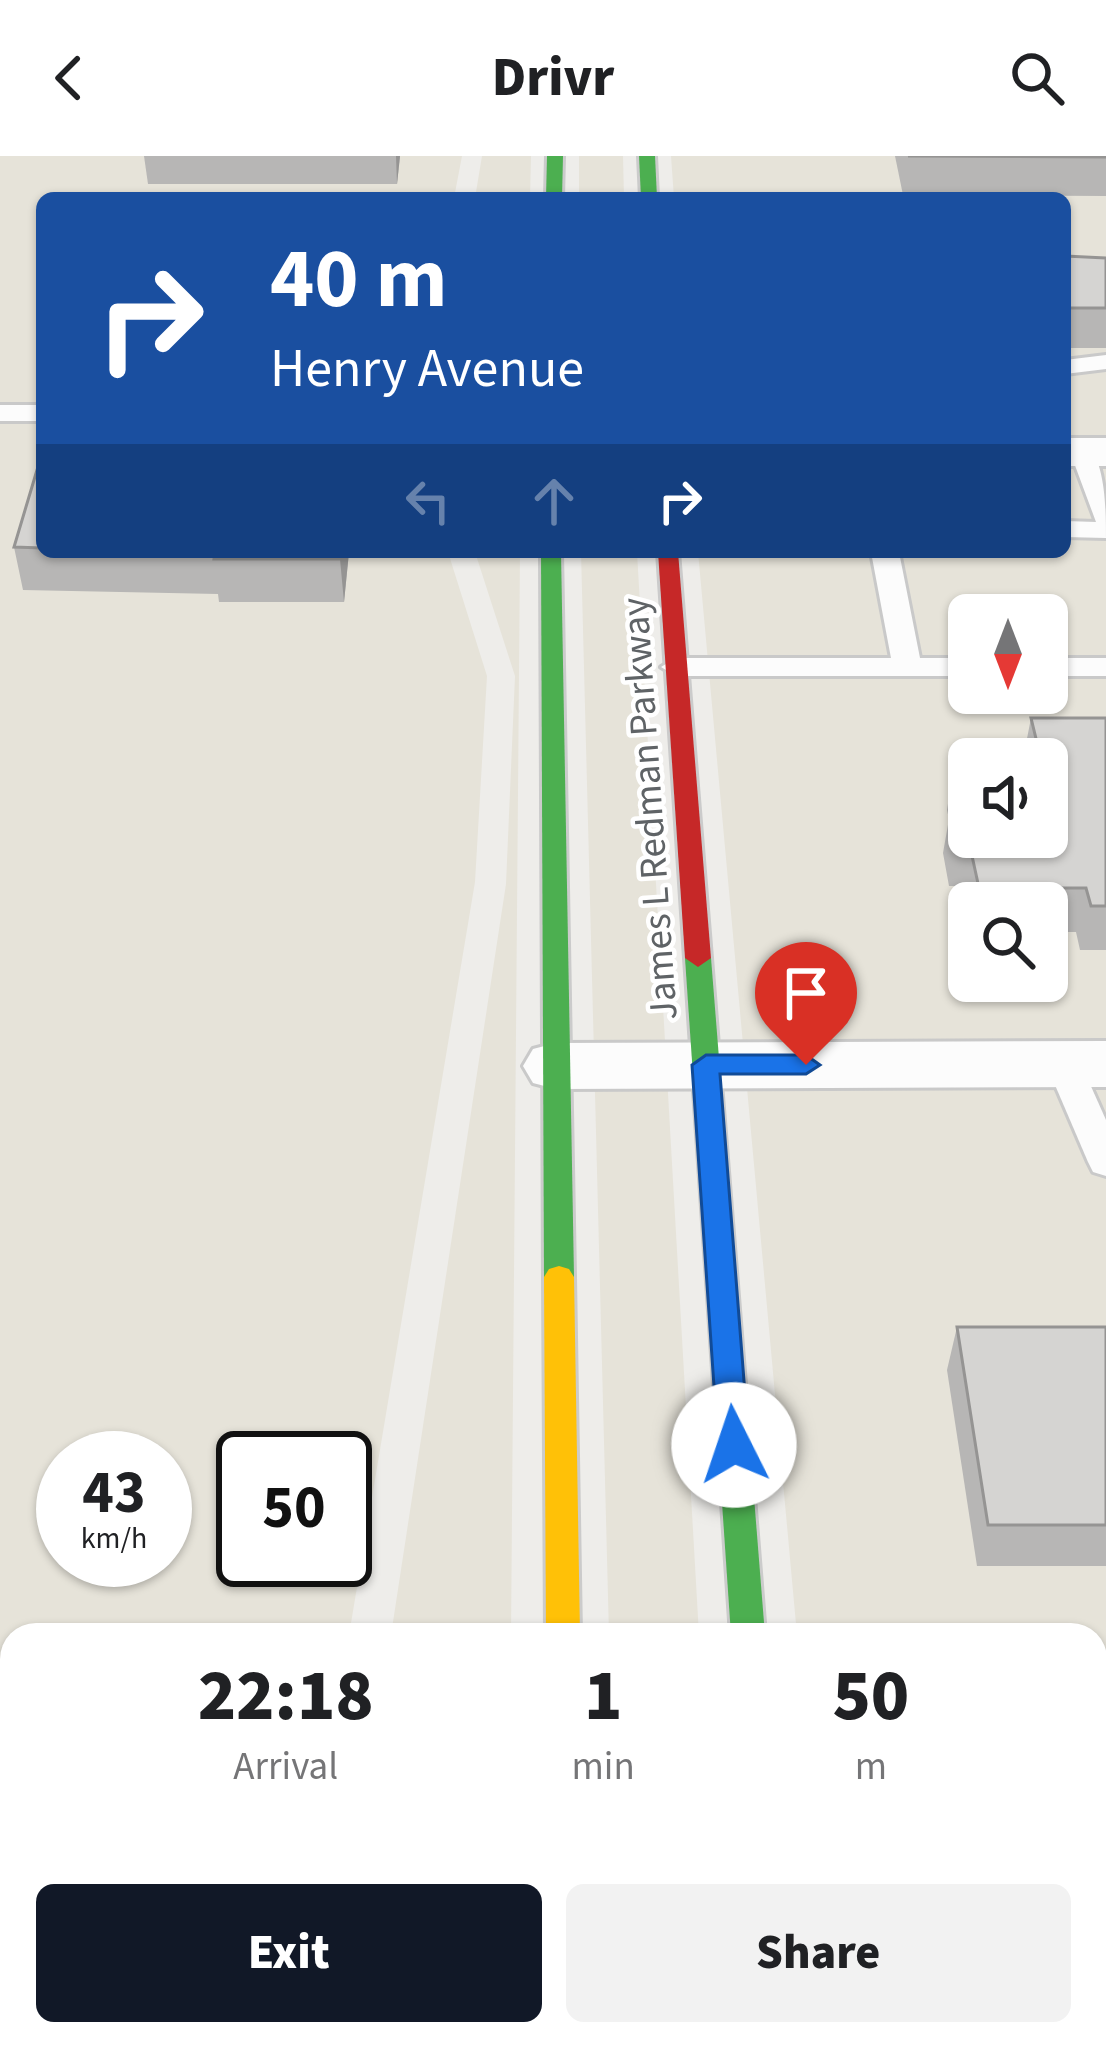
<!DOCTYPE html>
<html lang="en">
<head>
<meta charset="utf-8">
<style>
	:root { --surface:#fff; --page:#f2f2f2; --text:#202124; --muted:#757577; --accent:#111827 }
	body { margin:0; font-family:"Source Sans 3",sans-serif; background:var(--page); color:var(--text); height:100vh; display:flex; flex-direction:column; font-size:45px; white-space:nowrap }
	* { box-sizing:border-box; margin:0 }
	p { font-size:39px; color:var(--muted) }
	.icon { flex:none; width:66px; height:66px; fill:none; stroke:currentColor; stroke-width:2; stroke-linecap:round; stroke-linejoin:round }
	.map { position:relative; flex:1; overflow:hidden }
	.side { position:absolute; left:0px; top:1467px; width:1107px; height:423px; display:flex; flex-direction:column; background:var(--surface); border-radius:36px 36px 0 0; box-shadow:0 3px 9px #0004 }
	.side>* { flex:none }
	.hud { position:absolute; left:36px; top:36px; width:1035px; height:366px; border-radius:18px; box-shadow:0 3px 9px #0004; background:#1a4fa0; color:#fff; overflow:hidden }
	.needle { width:78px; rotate:180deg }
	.tools { position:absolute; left:948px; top:438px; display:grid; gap:24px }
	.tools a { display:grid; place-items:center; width:120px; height:120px; border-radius:18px; background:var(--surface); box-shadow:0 3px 9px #0004; font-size:60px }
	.speed { position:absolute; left:36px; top:1275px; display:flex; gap:24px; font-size:60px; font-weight:700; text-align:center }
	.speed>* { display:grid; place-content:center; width:156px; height:156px; border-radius:50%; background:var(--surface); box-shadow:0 3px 9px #0004; line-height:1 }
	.speed small { font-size:30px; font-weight:400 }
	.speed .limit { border:6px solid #111; border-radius:18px; background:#fff; color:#111 }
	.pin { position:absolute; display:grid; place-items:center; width:102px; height:102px; color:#fff; margin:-123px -51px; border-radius:50% 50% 50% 0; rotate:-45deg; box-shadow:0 0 12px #0007 }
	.pin .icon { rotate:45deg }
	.me { position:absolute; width:132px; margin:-66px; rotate:356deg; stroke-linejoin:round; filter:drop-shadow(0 0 9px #0008) }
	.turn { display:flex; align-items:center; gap:42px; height:252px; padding:0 36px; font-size:54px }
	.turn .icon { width:156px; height:156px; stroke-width:2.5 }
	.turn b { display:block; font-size:84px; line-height:102px }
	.lanes { display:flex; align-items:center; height:114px; padding:0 36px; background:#0003; justify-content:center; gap:60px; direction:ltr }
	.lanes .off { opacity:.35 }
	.eta { display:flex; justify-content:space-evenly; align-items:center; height:204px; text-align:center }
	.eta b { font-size:72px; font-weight:800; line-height:84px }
	.action { display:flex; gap:24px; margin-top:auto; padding:24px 36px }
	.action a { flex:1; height:138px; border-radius:18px; background:var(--accent); color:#fff; font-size:48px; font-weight:800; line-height:138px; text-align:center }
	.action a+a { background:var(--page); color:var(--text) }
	header { display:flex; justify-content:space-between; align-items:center; height:156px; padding:0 36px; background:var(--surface); font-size:54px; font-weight:800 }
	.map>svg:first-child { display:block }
	.commercial { fill:#e6e3d9; fill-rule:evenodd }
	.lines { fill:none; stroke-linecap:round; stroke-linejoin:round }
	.lane-casing { stroke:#c9c9c9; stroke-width:6 }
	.street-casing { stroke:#c9c9c9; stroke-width:6 }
	.fast-casing { stroke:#cbcbcb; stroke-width:6 }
	.slow-casing { stroke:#cbcbcb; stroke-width:6 }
	.jam-casing { stroke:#cbcbcb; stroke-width:6 }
	.lane { fill:#fcfcfc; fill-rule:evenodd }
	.street { fill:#fcfcfc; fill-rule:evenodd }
	.fast { fill:#4caf50; fill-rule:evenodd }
	.slow { fill:#ffc107; fill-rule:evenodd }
	.jam { fill:#c62828; fill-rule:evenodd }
	.wall { fill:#b7b6b5 }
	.shaded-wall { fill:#959493 }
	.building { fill:#d5d4d2; stroke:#959493; stroke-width:3 }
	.route { fill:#1a73e8; stroke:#114b97; stroke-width:3 }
	.labels { text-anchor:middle; stroke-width:9; stroke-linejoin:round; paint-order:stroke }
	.street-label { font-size:39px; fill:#5f6366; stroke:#fff }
</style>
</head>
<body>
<header><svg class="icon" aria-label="back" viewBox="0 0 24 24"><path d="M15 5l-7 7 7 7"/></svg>Drivr<svg class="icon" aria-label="search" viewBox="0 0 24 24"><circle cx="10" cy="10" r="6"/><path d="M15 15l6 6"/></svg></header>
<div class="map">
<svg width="1106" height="1889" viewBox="0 0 1106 1889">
	<rect width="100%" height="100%" fill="#eeedea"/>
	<g class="commercial">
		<path d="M0,0H462L454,42H42V396H448L487,520L475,726L349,1479H12V1878H330V1889H0ZM63,1302H165V1404H63ZM243,1302H345V1404H243Z"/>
		<path d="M482,0H531L530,42H475Z"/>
		<path d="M579,0H623L624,42H579Z"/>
		<path d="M671,0H1106V1838H1095V1479H797L698,396H1065V42H674ZM969,459H1047V537H969ZM969,603H1047V681H969ZM969,747H1047V825H969Z"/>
		<path d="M475,396H520L511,1479H391L506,728L515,520Z"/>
		<path d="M581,396H637L699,1479H609Z"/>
	</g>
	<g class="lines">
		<defs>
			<g id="lane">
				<path d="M1106,199V213L1065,218V204Z"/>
				<rect x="0" y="249" width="42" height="16"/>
				<path d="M1083,288C1106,298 1106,356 1106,382L1065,381V365L1096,366L1070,296Z"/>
				<path d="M871,396H899L920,502H969V520H676L661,511L676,502H891Z"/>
				<rect x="1047" y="502" width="59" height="18"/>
				<path d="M1064,895L1077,899L1106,964V1020L1093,1016L1088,1006L1046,908L1051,899Z"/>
			</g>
			<g id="street">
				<rect x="1065" y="282" width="41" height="28"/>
				<path d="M1106,885V931L556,933L533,927L523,910L533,893L556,887Z"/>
			</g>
			<g id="fast">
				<path d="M547,0H563L562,42H546Z"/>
				<path d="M639,0H655L657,42H641Z"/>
				<path d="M541,396H561L574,1121L569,1129H549L544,1121Z"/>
				<path d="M698,793L711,802L765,1479H731L685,802Z"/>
			</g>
			<g id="slow">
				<path d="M559,1110L569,1113L574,1121L580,1479H546L544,1121L549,1113Z"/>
				<path d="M546,1878H584L585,1889H547Z"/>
				<path d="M758,1878H796L797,1889H759Z"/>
			</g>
			<path id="jam" d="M658,396H678L711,802L698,811L685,802Z"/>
		</defs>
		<use href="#lane" class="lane-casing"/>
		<use href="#street" class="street-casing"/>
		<use href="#fast" class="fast-casing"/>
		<use href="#slow" class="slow-casing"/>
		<use href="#jam" class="jam-casing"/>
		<use href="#lane" class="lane"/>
		<use href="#street" class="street"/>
		<use href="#fast" class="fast"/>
		<use href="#slow" class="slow"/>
		<use href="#jam" class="jam"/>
	</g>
	<g class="wall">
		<path d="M144,0H400L397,28H148Z"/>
		<path d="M895,0H1106V40L903,39Z"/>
		<path d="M1065,100L1106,102V192H1065Z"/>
		<path d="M42,314V396H349L344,446H219L218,438L23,434L14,391Z"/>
		<path d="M1031,562H1106V794H1080L1076,776H1047V747H969V769L962,730H949L943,697L949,663L947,654L954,610L1047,681V603H1023Z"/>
		<path d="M957,1171H1106V1410H977L947,1214Z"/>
	</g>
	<g class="shaded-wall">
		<path d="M396,0H400L397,28Z"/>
		<path d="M341,396H349L344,446L340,403Z"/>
		<path d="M28,1878H52L50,1889H27Z"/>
	</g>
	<g class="building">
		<path d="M908,0H1106V1Z"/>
		<path d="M1065,100L1106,102V152H1065Z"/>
		<path d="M37,314H42V392L14,391Z"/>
		<path d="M215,396H341L340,403H214Z"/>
		<path d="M1031,562H1106V750H1091L1086,732H979L969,686H957L950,653H963L954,610H969V681H1047V603H1041Z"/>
		<path d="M957,1171H1106V1369H988Z"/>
		<path d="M0,1671H12V1878H28L27,1889H0Z"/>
	</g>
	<path class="route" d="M706,899H806L820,909L806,918H720L749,1289L745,1298L734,1302L722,1298L718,1289L692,909Z"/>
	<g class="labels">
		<g class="street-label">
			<text transform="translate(648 653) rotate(-94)" y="14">James L Redman Parkway</text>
		</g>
	</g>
</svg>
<div class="tools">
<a><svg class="needle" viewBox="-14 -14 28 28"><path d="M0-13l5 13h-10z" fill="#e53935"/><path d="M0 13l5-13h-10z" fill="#757577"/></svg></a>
<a><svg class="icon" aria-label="sound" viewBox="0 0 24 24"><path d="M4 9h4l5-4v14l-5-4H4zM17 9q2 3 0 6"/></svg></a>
<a><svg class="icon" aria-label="search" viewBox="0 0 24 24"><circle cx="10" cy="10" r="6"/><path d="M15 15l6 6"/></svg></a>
</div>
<div class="speed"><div>43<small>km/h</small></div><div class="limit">50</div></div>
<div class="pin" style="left:806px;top:909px;background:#d93025"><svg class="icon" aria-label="arrive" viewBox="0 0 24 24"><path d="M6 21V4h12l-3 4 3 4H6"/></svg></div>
<svg class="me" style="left:734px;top:1289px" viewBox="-20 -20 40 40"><circle r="19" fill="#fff"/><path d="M0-13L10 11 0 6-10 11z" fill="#1a73e8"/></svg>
<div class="hud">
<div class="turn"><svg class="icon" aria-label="right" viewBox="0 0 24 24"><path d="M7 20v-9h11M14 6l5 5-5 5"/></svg><div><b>40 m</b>Henry Avenue</div></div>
<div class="lanes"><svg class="icon off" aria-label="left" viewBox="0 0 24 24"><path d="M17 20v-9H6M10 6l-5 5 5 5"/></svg><svg class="icon off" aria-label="ahead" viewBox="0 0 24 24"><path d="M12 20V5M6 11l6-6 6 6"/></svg><svg class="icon" aria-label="right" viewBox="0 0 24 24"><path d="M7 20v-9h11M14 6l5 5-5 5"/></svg></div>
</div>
<section class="side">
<div class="eta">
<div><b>22:18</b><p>Arrival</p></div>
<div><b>1</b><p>min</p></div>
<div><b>50</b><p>m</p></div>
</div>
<div class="action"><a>Exit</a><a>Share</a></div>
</section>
</div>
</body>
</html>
